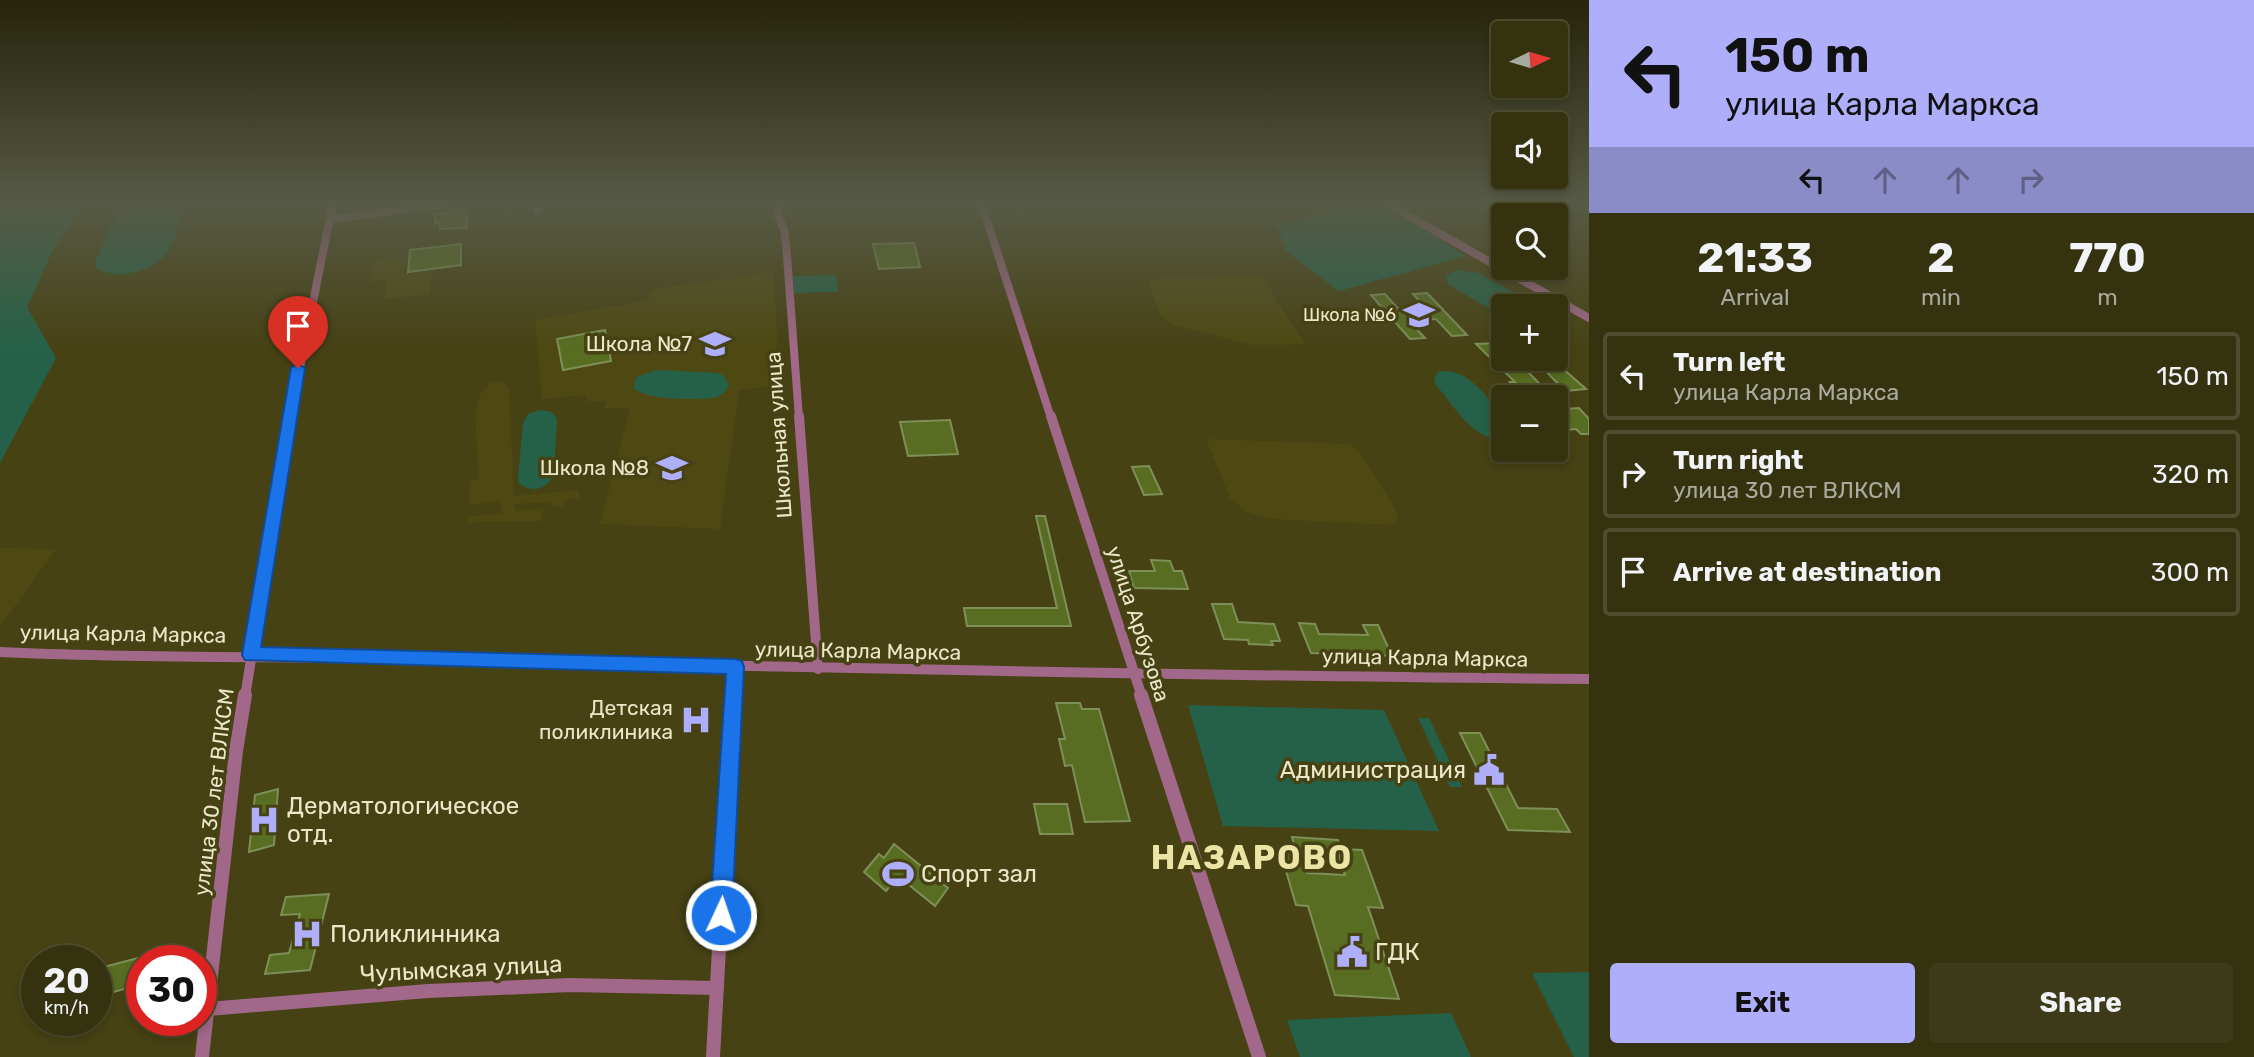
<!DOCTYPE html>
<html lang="en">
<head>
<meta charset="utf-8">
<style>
	:root { --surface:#34320f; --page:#3c3a18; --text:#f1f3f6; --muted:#a9aa9e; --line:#4e4d2f; --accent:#aeaefa }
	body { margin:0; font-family:Rubik,sans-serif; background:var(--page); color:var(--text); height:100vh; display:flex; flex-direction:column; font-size:26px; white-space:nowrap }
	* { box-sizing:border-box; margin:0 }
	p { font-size:23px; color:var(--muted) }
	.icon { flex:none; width:38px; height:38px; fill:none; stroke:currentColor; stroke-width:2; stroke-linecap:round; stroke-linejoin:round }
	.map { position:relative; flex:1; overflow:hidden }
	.side { display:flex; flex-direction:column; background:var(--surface); width:665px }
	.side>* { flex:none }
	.guide { background:#aeaefa; color:#111; overflow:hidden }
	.needle { width:46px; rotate:85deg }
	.controls { position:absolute; left:1491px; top:21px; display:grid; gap:14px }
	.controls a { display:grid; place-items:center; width:77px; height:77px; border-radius:7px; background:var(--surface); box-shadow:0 4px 10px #0003,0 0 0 2px var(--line); font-size:35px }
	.speed { position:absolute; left:21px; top:945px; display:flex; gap:14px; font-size:35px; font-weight:700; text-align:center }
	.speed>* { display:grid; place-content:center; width:91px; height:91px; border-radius:50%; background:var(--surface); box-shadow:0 4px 10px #0003,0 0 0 2px var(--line); line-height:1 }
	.speed small { font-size:18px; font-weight:400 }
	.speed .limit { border:10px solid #d22; background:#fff; color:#111 }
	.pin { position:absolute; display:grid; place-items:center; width:60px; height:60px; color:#fff; margin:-72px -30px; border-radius:50% 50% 50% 0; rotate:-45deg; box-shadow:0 0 7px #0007 }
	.pin .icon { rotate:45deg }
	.me { position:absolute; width:77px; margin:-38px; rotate:3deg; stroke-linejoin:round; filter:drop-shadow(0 0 5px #0008) }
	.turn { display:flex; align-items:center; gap:24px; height:147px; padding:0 21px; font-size:32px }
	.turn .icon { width:91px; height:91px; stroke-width:2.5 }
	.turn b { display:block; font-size:49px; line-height:60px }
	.lanes { display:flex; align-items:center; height:66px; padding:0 21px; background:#0003; justify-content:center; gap:35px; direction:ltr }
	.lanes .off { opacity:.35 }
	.eta { display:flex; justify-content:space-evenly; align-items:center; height:119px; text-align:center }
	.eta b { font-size:42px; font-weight:700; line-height:49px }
	.cta { display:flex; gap:14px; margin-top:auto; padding:14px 21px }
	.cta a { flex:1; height:80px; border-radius:7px; background:var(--accent); color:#111; font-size:28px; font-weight:700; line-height:80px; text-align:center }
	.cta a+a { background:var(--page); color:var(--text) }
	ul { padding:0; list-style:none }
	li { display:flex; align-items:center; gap:21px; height:88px; margin:0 14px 10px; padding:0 7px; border:4px solid var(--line); border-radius:7px }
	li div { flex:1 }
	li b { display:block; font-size:26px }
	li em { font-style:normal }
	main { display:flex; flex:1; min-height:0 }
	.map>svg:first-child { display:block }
	.built { fill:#4e4912 }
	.green { fill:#256148 }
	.building { fill:#586d21; stroke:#7e9058; stroke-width:2; fill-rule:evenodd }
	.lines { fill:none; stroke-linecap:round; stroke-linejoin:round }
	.minor-far2 { stroke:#a16889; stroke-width:8 }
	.minor-far1 { stroke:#a16889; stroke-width:10 }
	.minor { stroke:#a16889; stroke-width:14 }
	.route { fill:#1a73e8; stroke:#114b97; stroke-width:2 }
	.labels { text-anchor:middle; stroke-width:7; stroke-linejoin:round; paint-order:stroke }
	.far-poi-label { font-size:18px; fill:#eae8c9; stroke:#464214; text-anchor:end }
	.poi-label { font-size:21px; fill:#eae8c9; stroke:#464214; text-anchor:end }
	.street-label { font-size:21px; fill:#eae8c9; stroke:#464214 }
	.near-poi-label { font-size:24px; fill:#eae8c9; stroke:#464214; text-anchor:start }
	.near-street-label { font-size:24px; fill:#eae8c9; stroke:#464214 }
	.near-district-label { font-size:33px; font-weight:bold; letter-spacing:2px; fill:#eae4a5; stroke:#464214 }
</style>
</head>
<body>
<main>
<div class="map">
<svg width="1589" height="1057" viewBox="0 0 1589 1057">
	<rect width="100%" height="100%" fill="#464214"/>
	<g class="built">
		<path d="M406,257L404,274L432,271L430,294L384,299L387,279L370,281L373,261Z"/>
		<path d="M773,272L777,332L776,386L739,390L720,529L600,524L630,409L604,408L606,401H587L585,395L542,399L535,320L649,300V290Z"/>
		<path d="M1262,277L1305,344L1252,345L1173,325L1160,314L1149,284V281L1161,278Z"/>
		<path d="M503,381L509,389L514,496L579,490V498L565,500L563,506H551L550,502L514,504L515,511L543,508L541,521L468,522L469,516L503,514L501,501L470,505V482L479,479L475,415L480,395L490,383Z"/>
		<path d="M1206,439L1348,444L1358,450L1394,507L1398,518L1392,525L1271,519L1245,511L1230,498Z"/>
		<path d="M0,548L56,549L0,627Z"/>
	</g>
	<g class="green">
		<path d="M0,202H84L51,254L27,307L56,358L0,463Z"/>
		<path d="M135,202H184V208C179,222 175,242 166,254C152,272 113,282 96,267V260C106,239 112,212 135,202Z"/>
		<path d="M1371,202H1381L1466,256L1339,291L1287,252L1277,225Z"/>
		<path d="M1458,270L1478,273L1539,306H1503V317L1448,284L1446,275Z"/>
		<path d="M836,275L838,292L794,293L793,276Z"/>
		<path d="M657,370L718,373L724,376L729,385C726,391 723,394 717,397C702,401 643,400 634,388L636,377Z"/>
		<path d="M1438,372C1468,366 1486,397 1503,417V441C1471,438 1455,407 1436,385L1434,379Z"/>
		<path d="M540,410L552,412L557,419L554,474C548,489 531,494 519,483L518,478L523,423L528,414Z"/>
		<path d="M1188,705L1384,710L1439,831L1223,826Z"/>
		<path d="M1418,718H1429L1462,787H1450Z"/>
		<path d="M1589,972V1057H1574L1532,973Z"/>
		<path d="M1451,1013L1471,1057H1300L1287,1020Z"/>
	</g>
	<g class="building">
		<path d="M467,210V228L440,229V222L435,223V214Z"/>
		<path d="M914,243L920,267L879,269L873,244Z"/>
		<path d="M461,244V265L408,272L410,250Z"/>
		<path d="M1427,293L1467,335L1452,336L1436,319L1409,321L1425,338L1410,339L1371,295L1385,294L1401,312L1428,310L1413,294Z"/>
		<path d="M605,330L611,361L563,370L557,339Z"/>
		<path d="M1498,343L1503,349V359H1516L1552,397H1524L1510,382H1515L1476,344Z"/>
		<path d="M1534,359H1552L1586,389L1565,391Z"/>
		<path d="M1556,401L1563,409L1579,408L1589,419V434H1581L1576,429L1566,430L1556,419Z"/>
		<path d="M950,420L958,454L908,456L900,422Z"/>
		<path d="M1149,466L1162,494L1144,495L1132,467Z"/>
		<path d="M1036,516H1045L1071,626H967L964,608H1057Z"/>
		<path d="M1151,560L1170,561L1174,571H1182L1188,589L1134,588L1129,571H1155Z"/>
		<path d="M1212,604H1232L1238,622L1274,624L1280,641H1271L1273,645L1249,644L1248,640L1224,639Z"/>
		<path d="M1299,623L1315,624L1319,634L1368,635L1363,625H1378L1392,656L1366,655L1368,660L1339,659L1337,654L1311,653Z"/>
		<path d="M1056,703H1080L1082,709H1099L1130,821L1085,822L1072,765L1065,766L1059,739H1065Z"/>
		<path d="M1460,733H1480L1518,808L1557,809L1570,832L1508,830Z"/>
		<path d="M278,789L274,845L249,852L255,795Z"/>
		<path d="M1034,804H1067L1073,834H1040Z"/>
		<path d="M1292,837L1338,840L1341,849L1362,850L1383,908L1368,907L1399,999L1335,995L1308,906L1296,905L1279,847L1295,848ZM1300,851L1338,853L1345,875L1307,873Z"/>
		<path d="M894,844L948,888L935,906L898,876L886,891L864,872L879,854L884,858Z"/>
		<path d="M329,894L310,970L265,974L270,955L289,953L300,914L281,915L286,897Z"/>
		<path d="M172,949L170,961H142V984L96,997V969Z"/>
	</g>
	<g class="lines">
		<g class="minor-far2">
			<path d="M537,202L538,211"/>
			<path d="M784,202L777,213L784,229L787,256L799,418"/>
			<path d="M981,202L1051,418"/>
			<path d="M1384,202L1589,318"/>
			<path d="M330,219L461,202"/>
			<path d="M290,418L333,202"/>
		</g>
		<g class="minor-far1">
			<path d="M799,416L818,669"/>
			<path d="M1051,416L1142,697"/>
			<path d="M0,652C144,659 287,656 431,659C817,668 1203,676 1589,679"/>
			<path d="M245,697L290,416"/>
			<path d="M733,697L735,667"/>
		</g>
		<g class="minor">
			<path d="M1141,695L1259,1057"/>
			<path d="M208,1009L428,991L570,985L717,988"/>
			<path d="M202,1057L236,751L245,695"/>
			<path d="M713,1057L733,695"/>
		</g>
	</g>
	<linearGradient id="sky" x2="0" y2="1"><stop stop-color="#26240b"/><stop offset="0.58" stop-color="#575a45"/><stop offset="1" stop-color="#575a45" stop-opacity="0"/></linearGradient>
	<rect width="1589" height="350" fill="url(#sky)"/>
	<path class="route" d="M298,364L305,368L261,647L735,659L742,661L744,667L732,915L729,923L721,926L713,923L710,915L726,674L245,660L242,655L291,368Z"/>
	<defs>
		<symbol id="school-bare" viewBox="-9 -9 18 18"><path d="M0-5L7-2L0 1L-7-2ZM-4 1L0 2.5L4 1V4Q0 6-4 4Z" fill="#aeaefa" stroke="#464214" stroke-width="2.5" paint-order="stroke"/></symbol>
		<symbol id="hospital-bare" viewBox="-9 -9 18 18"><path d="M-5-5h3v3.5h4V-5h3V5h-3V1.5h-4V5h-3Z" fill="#aeaefa" stroke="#464214" stroke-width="2.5" paint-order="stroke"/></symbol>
		<symbol id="civic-bare" viewBox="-9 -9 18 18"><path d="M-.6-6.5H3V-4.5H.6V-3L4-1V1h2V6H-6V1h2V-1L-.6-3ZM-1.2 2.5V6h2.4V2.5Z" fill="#aeaefa" stroke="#464214" stroke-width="2.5" paint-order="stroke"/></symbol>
		<symbol id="stadium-bare" viewBox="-9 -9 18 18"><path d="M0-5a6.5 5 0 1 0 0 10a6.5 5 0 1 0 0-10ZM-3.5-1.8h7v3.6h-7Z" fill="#aeaefa" stroke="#464214" stroke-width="2.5" paint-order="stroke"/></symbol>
	</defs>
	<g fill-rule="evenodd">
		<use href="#school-bare" x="1397" y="293" width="44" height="44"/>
		<use href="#school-bare" x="693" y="322" width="44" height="44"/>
		<use href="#school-bare" x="650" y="446" width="44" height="44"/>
		<use href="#hospital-bare" x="674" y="698" width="44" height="44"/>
		<use href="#civic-bare" x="1467" y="748" width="44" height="44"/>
		<use href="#hospital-bare" x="242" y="798" width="44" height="44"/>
		<use href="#stadium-bare" x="876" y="852" width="44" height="44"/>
		<use href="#hospital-bare" x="285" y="912" width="44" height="44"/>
		<use href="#civic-bare" x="1330" y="930" width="44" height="44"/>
	</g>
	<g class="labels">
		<g class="far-poi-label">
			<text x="1396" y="321">Школа №6</text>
		</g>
		<g class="poi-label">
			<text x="692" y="351">Школа №7</text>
			<text x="649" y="475">Школа №8</text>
			<text x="673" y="715">Детская<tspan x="673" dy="24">поликлиника</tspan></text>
		</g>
		<g class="street-label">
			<text transform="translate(779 435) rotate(-94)" y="7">Школьная улица</text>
			<text transform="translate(1138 624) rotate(72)" y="7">улица Арбузова</text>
			<text transform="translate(123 634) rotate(1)" y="7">улица Карла Маркса</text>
			<text transform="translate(858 651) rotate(1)" y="7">улица Карла Маркса</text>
			<text transform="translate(1425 658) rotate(1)" y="7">улица Карла Маркса</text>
			<text transform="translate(214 792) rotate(-83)" y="7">улица 30 лет ВЛКСМ</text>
		</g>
		<g class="near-poi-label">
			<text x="1466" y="778" text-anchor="end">Администрация</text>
			<text x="287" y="814">Дерматологическое<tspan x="287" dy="28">отд.</tspan></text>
			<text x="921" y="882">Спорт зал</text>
			<text x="330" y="942">Поликлинника</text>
			<text x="1375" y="960">ГДК</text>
		</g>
		<g class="near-street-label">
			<text transform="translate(461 969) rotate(-3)" y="8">Чулымская улица</text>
		</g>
		<g class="near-district-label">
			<text x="1252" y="869">НАЗАРОВО</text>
		</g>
	</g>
</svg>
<div class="controls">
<a><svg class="needle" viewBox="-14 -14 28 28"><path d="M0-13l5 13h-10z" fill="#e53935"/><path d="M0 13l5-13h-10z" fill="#a9aa9e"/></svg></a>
<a><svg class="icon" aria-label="sound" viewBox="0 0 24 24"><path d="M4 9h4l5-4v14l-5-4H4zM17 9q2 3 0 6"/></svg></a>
<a><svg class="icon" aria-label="search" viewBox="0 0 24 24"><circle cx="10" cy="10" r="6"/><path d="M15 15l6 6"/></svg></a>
<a>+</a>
<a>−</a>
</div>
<div class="speed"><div>20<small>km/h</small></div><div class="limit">30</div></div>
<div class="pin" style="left:298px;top:368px;background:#d93025"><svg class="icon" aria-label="arrive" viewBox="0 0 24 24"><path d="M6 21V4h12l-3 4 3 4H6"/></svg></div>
<svg class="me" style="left:721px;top:915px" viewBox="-20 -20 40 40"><circle r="17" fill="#1a73e8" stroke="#fff" stroke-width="3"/><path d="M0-11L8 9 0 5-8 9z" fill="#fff"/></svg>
</div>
<section class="side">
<div class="guide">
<div class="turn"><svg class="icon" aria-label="left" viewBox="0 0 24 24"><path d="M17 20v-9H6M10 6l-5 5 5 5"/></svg><div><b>150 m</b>улица Карла Маркса</div></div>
<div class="lanes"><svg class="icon" aria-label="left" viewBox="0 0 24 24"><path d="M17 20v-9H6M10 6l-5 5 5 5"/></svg><svg class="icon off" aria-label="ahead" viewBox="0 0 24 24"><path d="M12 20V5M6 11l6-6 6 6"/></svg><svg class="icon off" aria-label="ahead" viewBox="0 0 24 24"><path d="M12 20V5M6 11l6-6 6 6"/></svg><svg class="icon off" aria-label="right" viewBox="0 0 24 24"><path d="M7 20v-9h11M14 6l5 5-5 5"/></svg></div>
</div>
<div class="eta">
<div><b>21:33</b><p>Arrival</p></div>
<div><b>2</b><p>min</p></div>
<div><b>770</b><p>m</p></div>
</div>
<ul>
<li><svg class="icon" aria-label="left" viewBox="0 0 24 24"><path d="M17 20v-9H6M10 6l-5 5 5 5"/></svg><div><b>Turn left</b><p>улица Карла Маркса</p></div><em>150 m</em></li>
<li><svg class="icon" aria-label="right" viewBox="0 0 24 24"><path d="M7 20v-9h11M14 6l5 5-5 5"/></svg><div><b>Turn right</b><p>улица 30 лет ВЛКСМ</p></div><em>320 m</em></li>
<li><svg class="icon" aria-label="arrive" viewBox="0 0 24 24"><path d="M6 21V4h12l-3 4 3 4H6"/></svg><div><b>Arrive at destination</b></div><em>300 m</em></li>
</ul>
<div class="cta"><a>Exit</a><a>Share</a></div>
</section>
</main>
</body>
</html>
